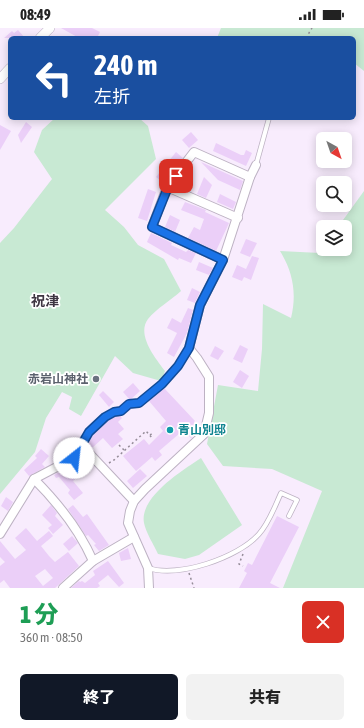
<!DOCTYPE html>
<html lang="ja">
<head>
<meta charset="utf-8">
<style>
	:root { --surface:#fff; --page:#f2f2f2; --text:#222; --muted:#767676; --accent:#111827 }
	body { margin:0; font-family:"Asap Condensed","Noto Sans JP",sans-serif; background:var(--page); color:var(--text); height:100vh; display:flex; flex-direction:column; font-size:15px; white-space:nowrap }
	* { box-sizing:border-box; margin:0 }
	p { font-size:13px; color:var(--muted) }
	.icon { flex:none; width:22px; height:22px; fill:none; stroke:currentColor; stroke-width:2; stroke-linecap:round; stroke-linejoin:round }
	.map { position:relative; height:560px; overflow:hidden }
	.details { display:flex; flex-direction:column; background:var(--surface); flex:1 }
	.details>* { flex:none }
	.top-card { position:absolute; left:8px; top:8px; width:348px; height:84px; border-radius:6px; box-shadow:0 2px 10px #0003; background:#1a4fa0; color:#fff; overflow:hidden }
	.needle { width:26px; rotate:140deg }
	.fabs { position:absolute; left:316px; top:104px; display:grid; gap:8px }
	.fabs a { display:grid; place-items:center; width:36px; height:36px; border-radius:6px; background:var(--surface); box-shadow:0 2px 10px #0003; font-size:20px }
	.pin { position:absolute; display:grid; place-items:center; width:34px; height:34px; color:#fff; margin:-17px; border-radius:8px; box-shadow:0 2px 6px #0006 }
	.me { position:absolute; width:44px; margin:-22px; rotate:29deg; stroke-linejoin:round; filter:drop-shadow(0 0 3px #0008) }
	.turn { display:flex; align-items:center; gap:14px; height:84px; padding:0 20px; font-size:18px }
	.turn .icon { width:52px; height:52px; stroke-width:2.5 }
	.turn b { display:block; font-size:28px; line-height:34px }
	.round { display:grid; place-items:center; flex:none; width:42px; height:42px; border-radius:6px; background:var(--page) }
	.head { display:flex; align-items:center; justify-content:space-between; height:68px; padding:0 20px }
	h1 { font-size:24px; font-weight:800; line-height:30px; color:#1e9e55 }
	.cta { display:flex; gap:8px; margin-top:auto; padding:8px 20px }
	.cta a { flex:1; height:46px; border-radius:6px; background:var(--accent); color:#fff; font-size:16px; font-weight:800; line-height:46px; text-align:center }
	.cta a+a { background:var(--page); color:var(--text) }
	.status { display:flex; justify-content:space-between; align-items:center; height:28px; padding:0 20px; background:var(--surface); direction:ltr }
	.status svg { height:11px; fill:currentColor }
	.map>svg:first-child { display:block }
	.green { fill:#c8e9d3 }
	.building { fill:#ebcff8; fill-rule:evenodd }
	.lines { fill:none; stroke-linecap:round; stroke-linejoin:round }
	.service-casing { stroke:#bdb2c3; stroke-width:5.5 }
	.minor-casing { stroke:#bdb2c3; stroke-width:10 }
	.tertiary-casing { stroke:#bdb2c3; stroke-width:10 }
	.path { stroke:#958c98; stroke-width:1.5; stroke-dasharray:2 3; stroke-linecap:butt }
	.service { stroke:#fff; stroke-width:4 }
	.minor { stroke:#fff; stroke-width:8 }
	.tertiary { stroke:#fff; stroke-width:9 }
	.route-casing { stroke:#114b97; stroke-width:10 }
	.route { stroke:#1a73e8; stroke-width:7 }
	.worship-dot { fill:#6b7280; stroke:#fff; stroke-width:1.5 }
	.culture-dot { fill:#0f9aa8; stroke:#fff; stroke-width:1.5 }
	.labels { text-anchor:middle; stroke-width:3.5; stroke-linejoin:round; paint-order:stroke }
	.worship-label { font-size:12px; font-weight:bold; fill:#5b616d; stroke:#fff; text-anchor:end }
	.culture-label { font-size:12px; font-weight:bold; fill:#0d838f; stroke:#fff; text-anchor:start }
	.quarter-label { font-size:14px; font-weight:bold; fill:#3e3542; stroke:#fff }
</style>
</head>
<body>
<div class="status"><b>08:49</b><svg viewBox="0 0 49 12"><path d="M0 12V9h3v3zM5 12V6h3v6zM10 12V3h3v9zM15 12V0h3v12zM26 1h20v11H26zM47 4h2v5h-2z"/></svg></div>
<div class="map">
<svg width="364" height="560" viewBox="0 0 364 560">
	<rect width="100%" height="100%" fill="#f8ecfd"/>
	<g class="green">
		<path d="M221,0H364V43L354,35V10H217Z"/>
		<path d="M55,90H139L148,98L156,131L105,182L124,199L138,217L164,231L181,263C171,272 156,281 148,291C136,307 156,331 165,343L161,353L133,345L115,328L81,388L69,381L72,369L62,364L46,390L35,424L0,466V215L14,200L52,151L34,124L42,102Z"/>
		<path d="M364,163V560H283L322,463L272,441L223,438L207,416L218,357L258,363L262,321L263,276L291,290C297,266 293,244 280,223L320,225L323,220L345,221V199H338Z"/>
		<path d="M201,430L242,497L199,527L185,531L158,526C154,517 146,505 144,495C139,469 183,442 201,430Z"/>
	</g>
	<g class="building">
		<path d="M61,0H92L100,4L97,10H79Z"/>
		<path d="M18,2L25,10H4L12,3L14,5Z"/>
		<path d="M26,94L32,99L21,115L18,107Z"/>
		<path d="M0,97L11,103L0,122Z"/>
		<path d="M191,104L198,112L189,120L182,112Z"/>
		<path d="M216,115L241,127H244L246,122L252,125L246,138L213,123Z"/>
		<path d="M176,124L183,130L161,153L156,149Z"/>
		<path d="M201,134L243,153L240,162L218,152Z"/>
		<path d="M204,149L212,157L206,170L197,166Z"/>
		<path d="M148,161L156,164L147,193L138,190Z"/>
		<path d="M220,166L236,174L233,181L217,174Z"/>
		<path d="M185,174L206,182L205,184L229,195L216,223L188,210L194,199L200,202L204,191L181,182Z"/>
		<path d="M170,187L180,192L175,204L165,199Z"/>
		<path d="M151,205L172,215L171,217L186,224L188,222L196,225L191,235L179,230L178,232L147,214Z"/>
		<path d="M246,211L257,215L250,229L240,225Z"/>
		<path d="M252,228L259,230L251,252L244,249L242,253L232,249L237,237L246,241Z"/>
		<path d="M199,234L213,240L209,247L196,242Z"/>
		<path d="M192,260L200,264L195,275L187,272Z"/>
		<path d="M188,280L193,282L187,305L174,329L167,325L177,305L167,300L172,290L181,295Z"/>
		<path d="M240,317L248,321L242,335L233,331Z"/>
		<path d="M215,318L224,323L218,332L210,328Z"/>
		<path d="M240,342L249,348L242,360L233,354Z"/>
		<path d="M133,355L140,363L130,372L123,364Z"/>
		<path d="M164,360L195,393L194,394L200,401L199,403L191,410L184,403L180,405L159,423L162,427L155,433L152,429L136,443L123,428L144,411L149,417L163,403L160,399L166,393L149,373Z"/>
		<path d="M103,363L114,374L109,379L99,367Z"/>
		<path d="M115,387H119L122,390L118,394L124,401L118,406L123,411L112,420L103,410L92,420L86,418L92,407L106,393Z"/>
		<path d="M63,417L71,424L64,429L57,423Z"/>
		<path d="M41,421L49,428L42,436L45,439L29,448L24,442L37,430L35,428Z"/>
		<path d="M81,433L86,440L73,453L83,465L74,472L68,465L70,462L59,449L56,450L54,447L63,442L64,445Z"/>
		<path d="M140,441L147,448L133,460L127,453Z"/>
		<path d="M6,469L13,474L8,483L1,478Z"/>
		<path d="M51,477L57,485L55,488L63,497L53,506L48,500L52,497L42,487Z"/>
		<path d="M73,477L83,489L87,486L109,517L99,523L94,517L96,516L88,507L86,508L68,481Z"/>
		<path d="M277,488L299,499L270,555L280,560H239L247,545L244,543L248,535L252,537Z"/>
		<path d="M26,500L37,513L49,503L53,508L41,518L49,528L55,534L68,524L79,538L55,560H10L4,552L0,555V538L5,534L0,529V513L15,531L26,522L15,510ZM45,541L53,550L43,558L35,548Z"/>
		<path d="M72,508L78,515L69,523L63,516Z"/>
		<path d="M128,520L131,531L121,533L119,525Z"/>
		<path d="M108,533L124,555L119,559L108,547L98,555L100,558L97,560H71L79,553L80,554L82,553L85,555L95,547L93,543Z"/>
	</g>
	<g class="lines">
		<defs>
			<g id="service">
				<path d="M256,137L269,90"/>
				<path d="M76,427L89,405L105,389L114,384L121,383L129,376L139,375L162,356L178,338L189,320"/>
				<path d="M148,540C178,550 238,530 259,506C269,495 275,478 281,465L297,472L289,488"/>
			</g>
			<g id="minor">
				<path d="M167,159L238,190"/>
				<path d="M223,232L152,199L167,159L194,124L250,149"/>
				<path d="M34,451C58,475 79,501 93,533"/>
				<path d="M0,506L34,451L87,423L134,473"/>
				<path d="M63,560L93,533L134,509"/>
				<path d="M149,560L148,540L128,495L130,483L134,473L145,461L204,406L209,385V349L197,330L189,320L200,277L223,232L250,149L256,137"/>
			</g>
			<g id="tertiary">
				<path d="M40,10L50,0"/>
				<path d="M0,51L10,40"/>
			</g>
		</defs>
		<use href="#service" class="service-casing"/>
		<use href="#minor" class="minor-casing"/>
		<use href="#tertiary" class="tertiary-casing"/>
		<g class="path">
			<path d="M306,10L312,0"/>
			<path d="M150,407L154,404"/>
			<path d="M119,417L125,423"/>
			<path d="M109,435L114,432L146,403L153,411"/>
			<path d="M243,526L239,536L243,538"/>
			<path d="M189,545L194,560"/>
		</g>
		<use href="#service" class="service"/>
		<use href="#minor" class="minor"/>
		<use href="#tertiary" class="tertiary"/>
	</g>
	<g class="lines">
		<defs>
			<path id="route" d="M74,430L89,404L105,389L114,384L121,383L129,376L139,375L162,356L178,338L189,320L200,277L223,232L152,199L168,159L176,148"/>
		</defs>
		<use href="#route" class="route-casing"/>
		<use href="#route" class="route"/>
	</g>
	<circle class="worship-dot" cx="96" cy="351" r="4"/>
	<circle class="culture-dot" cx="170" cy="402" r="4"/>
	<g class="labels">
		<g class="worship-label">
			<text x="88" y="355">赤岩山神社</text>
		</g>
		<g class="culture-label">
			<text x="178" y="406">青山別邸</text>
		</g>
		<g class="quarter-label">
			<text x="45" y="278">祝津</text>
		</g>
	</g>
</svg>
<div class="fabs">
<a><svg class="needle" viewBox="-14 -14 28 28"><path d="M0-13l5 13h-10z" fill="#e53935"/><path d="M0 13l5-13h-10z" fill="#767676"/></svg></a>
<a><svg class="icon" aria-label="search" viewBox="0 0 24 24"><circle cx="10" cy="10" r="6"/><path d="M15 15l6 6"/></svg></a>
<a><svg class="icon" aria-label="layers" viewBox="0 0 24 24"><path d="M12 4l9 5-9 5-9-5zM3 14l9 5 9-5"/></svg></a>
</div>
<div class="pin" style="left:176px;top:148px;background:#d93025"><svg class="icon" aria-label="arrive" viewBox="0 0 24 24"><path d="M6 21V4h12l-3 4 3 4H6"/></svg></div>
<svg class="me" style="left:74px;top:430px" viewBox="-20 -20 40 40"><circle r="19" fill="#fff"/><path d="M0-13L10 11 0 6-10 11z" fill="#1a73e8"/></svg>
<div class="top-card">
<div class="turn"><svg class="icon" aria-label="left" viewBox="0 0 24 24"><path d="M17 20v-9H6M10 6l-5 5 5 5"/></svg><div><b>240 m</b>左折</div></div>
</div>
</div>
<section class="details">
<div class="head"><div><h1>1 分</h1><p>360 m · 08:50</p></div><a class="round" style="background:#d93025;color:#fff"><svg class="icon" aria-label="close" viewBox="0 0 24 24"><path d="M6 6l12 12M18 6L6 18"/></svg></a></div>
<div class="cta"><a>終了</a><a>共有</a></div>
</section>
</body>
</html>
